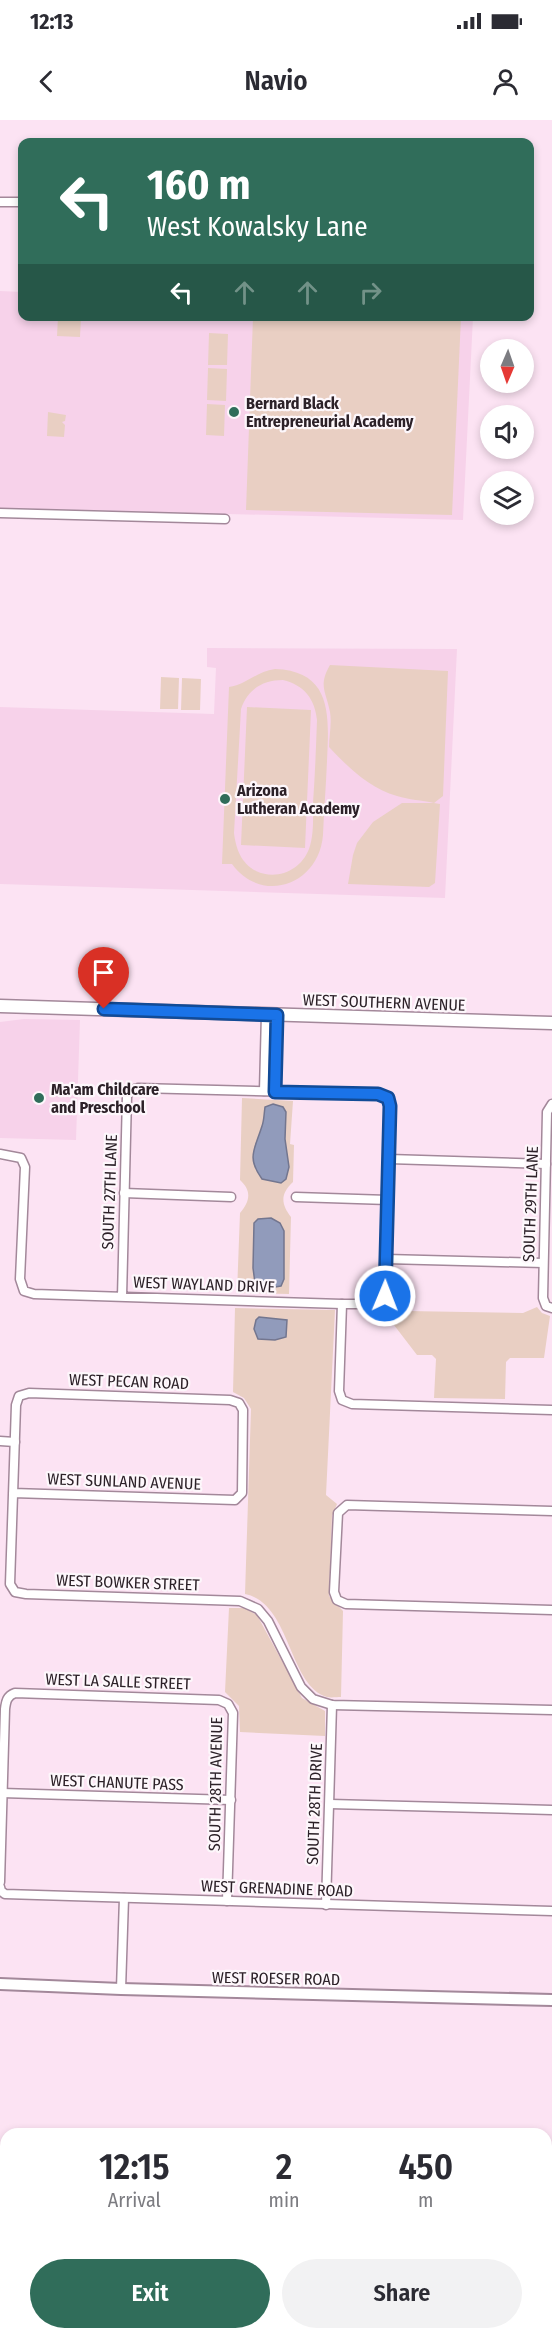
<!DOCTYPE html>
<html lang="en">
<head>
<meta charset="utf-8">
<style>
	:root { --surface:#fff; --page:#f2f2f3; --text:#2b2b33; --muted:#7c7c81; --accent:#306d5a }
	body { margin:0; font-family:"Fira Sans Condensed",sans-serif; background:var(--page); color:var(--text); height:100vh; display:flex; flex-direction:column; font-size:22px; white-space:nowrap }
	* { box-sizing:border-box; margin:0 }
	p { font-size:20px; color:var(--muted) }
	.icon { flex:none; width:33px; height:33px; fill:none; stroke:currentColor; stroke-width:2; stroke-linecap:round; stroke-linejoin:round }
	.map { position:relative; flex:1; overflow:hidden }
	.drawer { position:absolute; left:0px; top:2008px; width:552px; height:212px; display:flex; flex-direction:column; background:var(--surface); border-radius:18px 18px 0 0; box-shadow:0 3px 9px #0003 }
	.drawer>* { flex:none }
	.top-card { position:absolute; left:18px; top:18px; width:516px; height:183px; border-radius:12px; box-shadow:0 3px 9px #0003; background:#306d5a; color:#fff; overflow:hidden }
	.needle { width:39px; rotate:182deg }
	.fabs { position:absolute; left:480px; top:219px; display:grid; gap:12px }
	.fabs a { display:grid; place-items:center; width:54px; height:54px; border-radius:50%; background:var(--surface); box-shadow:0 3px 9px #0003; font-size:30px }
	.pin { position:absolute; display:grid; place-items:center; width:51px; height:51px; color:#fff; margin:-62px -26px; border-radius:50% 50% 50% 0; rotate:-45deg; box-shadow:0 0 6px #0007 }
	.pin .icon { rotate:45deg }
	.me { position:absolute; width:66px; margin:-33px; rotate:1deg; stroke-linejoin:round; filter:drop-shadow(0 0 4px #0008) }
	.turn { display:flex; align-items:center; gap:21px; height:126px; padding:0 30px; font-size:27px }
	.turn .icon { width:78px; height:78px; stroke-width:2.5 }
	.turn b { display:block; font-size:42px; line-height:51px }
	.lanes { display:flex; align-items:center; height:57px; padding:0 30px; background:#0003; justify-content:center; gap:30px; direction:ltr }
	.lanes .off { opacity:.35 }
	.eta { display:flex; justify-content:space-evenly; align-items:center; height:102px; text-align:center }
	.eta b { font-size:36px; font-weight:600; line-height:42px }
	.action { display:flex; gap:12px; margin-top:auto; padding:12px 30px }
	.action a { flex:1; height:69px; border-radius:36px; background:var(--accent); color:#fff; font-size:24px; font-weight:600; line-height:69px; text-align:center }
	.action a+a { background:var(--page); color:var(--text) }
	.status { display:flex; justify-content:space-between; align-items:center; height:42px; padding:0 30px; background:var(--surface); direction:ltr }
	.status svg { height:16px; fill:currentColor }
	header { display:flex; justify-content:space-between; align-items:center; height:78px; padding:0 30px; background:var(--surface); font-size:27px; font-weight:600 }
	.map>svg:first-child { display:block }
	.built { fill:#f7d2ea }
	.green { fill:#e9cfc3; fill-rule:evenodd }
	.water { fill:#919bbb; stroke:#73768f; stroke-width:1.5 }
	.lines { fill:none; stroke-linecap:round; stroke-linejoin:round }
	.minor-casing { stroke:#a3889a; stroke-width:11 }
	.tertiary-casing { stroke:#a3889a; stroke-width:14 }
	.secondary-casing { stroke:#a3889a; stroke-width:15 }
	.minor { stroke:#fff; stroke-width:8 }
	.tertiary { stroke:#fff; stroke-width:10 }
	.secondary { stroke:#fff; stroke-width:12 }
	.route-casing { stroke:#114b97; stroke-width:15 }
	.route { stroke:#1a73e8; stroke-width:10 }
	.poi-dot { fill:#306d5a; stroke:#fdf7fb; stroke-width:2 }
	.labels { text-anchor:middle; stroke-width:4.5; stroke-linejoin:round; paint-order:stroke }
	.poi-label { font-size:16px; font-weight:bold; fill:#2c2128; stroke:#fdf7fb; text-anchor:start }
	.street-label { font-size:16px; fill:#2c2128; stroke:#fdf7fb }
</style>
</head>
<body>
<div class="status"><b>12:13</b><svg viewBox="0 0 49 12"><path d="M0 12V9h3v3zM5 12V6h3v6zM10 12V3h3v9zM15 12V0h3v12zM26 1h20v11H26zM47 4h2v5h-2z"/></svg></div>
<header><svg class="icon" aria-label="back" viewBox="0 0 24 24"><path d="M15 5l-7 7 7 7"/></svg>Navio<svg class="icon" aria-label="person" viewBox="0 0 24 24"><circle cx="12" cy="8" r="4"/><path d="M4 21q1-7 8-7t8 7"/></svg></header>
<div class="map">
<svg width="552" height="2219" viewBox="0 0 552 2219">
	<rect width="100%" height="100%" fill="#fce3f3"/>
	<g class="built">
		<path d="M0,171L22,172V196L473,197L463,400L0,388Z"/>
		<path d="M207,528L457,529L445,778L0,764V587L214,594L216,548L207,547Z"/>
		<path d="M24,899L80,900L76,1020L0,1018V902Z"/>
	</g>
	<g class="green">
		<path d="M58,197H81L80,217L57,216Z"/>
		<path d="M253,197H461L452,395L246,390Z"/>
		<path d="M209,213L228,214L227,245H208Z"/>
		<path d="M208,248L227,249L226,281L207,280Z"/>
		<path d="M207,284L225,285L224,316L206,315Z"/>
		<path d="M48,292L66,295L65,301L62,302L65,305L64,317L47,316Z"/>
		<path d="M330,545L448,551L443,676L434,683L440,684L435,763L429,767L348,764L353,735L357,723L373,702L402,683H434C422,680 409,680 397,676C369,668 349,648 329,627C329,616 332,604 330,592C326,571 318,566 330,545Z"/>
		<path d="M275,549C333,551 329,597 327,641C326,666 324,691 323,715C319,765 262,785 232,744H222L229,567C246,565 255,552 275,549ZM283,560C304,565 315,579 317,600C316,628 315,655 313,683C313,698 314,715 309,729C301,750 277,761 256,751C241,743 236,729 234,713L241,589C248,569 263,560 283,560Z"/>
		<path d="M161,557L179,558L178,589H160Z"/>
		<path d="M182,558L201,559L200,590H181Z"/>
		<path d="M247,587L311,590L305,728L241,725Z"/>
		<path d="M242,978L293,981L290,1024L294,1025L293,1062C280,1074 281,1084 291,1097L289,1174L237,1173L240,1093C250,1081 252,1071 240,1060Z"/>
		<path d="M392,1184L407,1191L523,1193L537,1187L542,1193L550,1196L544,1238H510L506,1242L505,1279L434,1278L436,1239L432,1235H417L384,1192Z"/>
		<path d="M235,1188L335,1190L326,1375L337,1384L332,1396L329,1476L343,1491L341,1577C337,1577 331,1578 327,1577C288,1565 291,1483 245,1474L251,1289L244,1278L233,1272Z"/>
		<path d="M229,1488H244L257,1495L302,1578L325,1591V1616L240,1612L239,1586L225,1572Z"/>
	</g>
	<g class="water">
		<path d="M273,984L283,987L286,992L285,1019L289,1047L286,1059L281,1063L262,1059C246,1037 255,1029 262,1006C264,1001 264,994 265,987Z"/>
		<path d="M271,1098L280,1103L284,1111V1159L281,1166C271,1168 264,1168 255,1163L253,1148L254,1103L258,1099Z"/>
		<path d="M259,1197L287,1200L286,1217L275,1220L258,1219L254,1209L256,1200Z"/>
	</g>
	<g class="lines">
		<defs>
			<g id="minor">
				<path d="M0,82H22"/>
				<path d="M0,393L225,399"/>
				<path d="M264,971L266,894"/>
				<path d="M275,972L277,895"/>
				<path d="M552,984L547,992L543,1178L546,1186L552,1188"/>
				<path d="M0,1034L21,1038L25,1047L20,1159L24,1171L34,1174L342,1184H378L382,1182L385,1176L390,986L388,978L378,974L138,968L131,970L127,976L122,1177"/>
				<path d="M389,1039L546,1044"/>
				<path d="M124,1073L231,1077"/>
				<path d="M296,1077L388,1080"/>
				<path d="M386,1139L543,1143"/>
				<path d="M342,1184L339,1271L342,1280L352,1284L552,1290"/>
				<path d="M0,1321L15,1322"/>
				<path d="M13,1373L235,1380L242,1373L243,1290L239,1283L230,1280L29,1273L19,1276L16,1285L10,1464L15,1472L26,1474L240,1481L258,1489L268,1501L301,1567L313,1579L332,1585L552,1590"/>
				<path d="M552,1391L347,1385L338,1393L334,1472L337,1480L346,1484L552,1490"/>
				<path d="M2,1673L231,1680"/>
				<path d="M330,1684L552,1690"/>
				<path d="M0,1762L5,1589C6,1581 7,1576 15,1573L219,1580L228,1584L233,1593L227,1781"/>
				<path d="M0,1767L1,1771L5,1774L552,1791"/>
				<path d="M326,1785L332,1585"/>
				<path d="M121,1869L124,1778"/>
			</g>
			<path id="tertiary" d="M0,1864L121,1869L552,1880"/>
			<path id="secondary" d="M0,886L552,903"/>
		</defs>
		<use href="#minor" class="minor-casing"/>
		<use href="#tertiary" class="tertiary-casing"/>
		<use href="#secondary" class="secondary-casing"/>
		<use href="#minor" class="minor"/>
		<use href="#tertiary" class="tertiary"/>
		<use href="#secondary" class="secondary"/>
	</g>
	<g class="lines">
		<defs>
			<path id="route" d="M104,889L277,895L275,972L378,974L388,978L390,986L385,1176"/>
		</defs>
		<use href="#route" class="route-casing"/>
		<use href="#route" class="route"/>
	</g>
	<g class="poi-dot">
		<circle cx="234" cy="292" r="6"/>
		<circle cx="225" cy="679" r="6"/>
		<circle cx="39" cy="978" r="6"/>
	</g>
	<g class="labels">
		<g class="poi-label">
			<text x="246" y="289">Bernard Black<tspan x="246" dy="18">Entrepreneurial Academy</tspan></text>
			<text x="237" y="676">Arizona<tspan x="237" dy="18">Lutheran Academy</tspan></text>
			<text x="51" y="975">Ma'am Childcare<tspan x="51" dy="18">and Preschool</tspan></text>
		</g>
		<g class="street-label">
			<text transform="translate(384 882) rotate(2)" y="6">WEST SOUTHERN AVENUE</text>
			<text transform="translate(109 1072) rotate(-88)" y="6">SOUTH 27TH LANE</text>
			<text transform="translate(530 1084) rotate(-88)" y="6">SOUTH 29TH LANE</text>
			<text transform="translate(204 1164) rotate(2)" y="6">WEST WAYLAND DRIVE</text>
			<text transform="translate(129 1261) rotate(2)" y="6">WEST PECAN ROAD</text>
			<text transform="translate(124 1361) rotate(2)" y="6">WEST SUNLAND AVENUE</text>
			<text transform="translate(128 1462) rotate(2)" y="6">WEST BOWKER STREET</text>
			<text transform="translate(118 1561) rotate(2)" y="6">WEST LA SALLE STREET</text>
			<text transform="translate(117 1662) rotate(2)" y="6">WEST CHANUTE PASS</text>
			<text transform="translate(215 1664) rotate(-89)" y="6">SOUTH 28TH AVENUE</text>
			<text transform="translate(314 1684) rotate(-88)" y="6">SOUTH 28TH DRIVE</text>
			<text transform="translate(277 1768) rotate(2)" y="6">WEST GRENADINE ROAD</text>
			<text transform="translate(276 1858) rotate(1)" y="6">WEST ROESER ROAD</text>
		</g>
	</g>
</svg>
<div class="fabs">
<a><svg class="needle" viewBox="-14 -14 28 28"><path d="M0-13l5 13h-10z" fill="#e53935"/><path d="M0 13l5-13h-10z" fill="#7c7c81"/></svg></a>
<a><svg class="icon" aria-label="sound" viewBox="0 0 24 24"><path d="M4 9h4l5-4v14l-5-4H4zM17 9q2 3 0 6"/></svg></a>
<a><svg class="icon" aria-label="layers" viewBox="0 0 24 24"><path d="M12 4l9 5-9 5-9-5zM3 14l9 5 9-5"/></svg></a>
</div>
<div class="pin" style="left:104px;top:889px;background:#d93025"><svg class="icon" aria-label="arrive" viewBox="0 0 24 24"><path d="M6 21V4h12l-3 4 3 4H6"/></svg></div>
<svg class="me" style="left:385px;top:1176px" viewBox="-20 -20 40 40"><circle r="17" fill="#1a73e8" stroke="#fff" stroke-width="3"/><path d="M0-11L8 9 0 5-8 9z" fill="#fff"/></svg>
<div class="top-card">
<div class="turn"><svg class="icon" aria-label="left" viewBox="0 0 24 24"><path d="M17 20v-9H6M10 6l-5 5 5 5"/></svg><div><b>160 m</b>West Kowalsky Lane</div></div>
<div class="lanes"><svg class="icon" aria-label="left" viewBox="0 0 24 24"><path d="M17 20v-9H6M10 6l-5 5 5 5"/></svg><svg class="icon off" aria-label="ahead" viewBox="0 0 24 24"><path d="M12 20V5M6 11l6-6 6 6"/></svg><svg class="icon off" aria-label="ahead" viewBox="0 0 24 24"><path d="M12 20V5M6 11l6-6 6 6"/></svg><svg class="icon off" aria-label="right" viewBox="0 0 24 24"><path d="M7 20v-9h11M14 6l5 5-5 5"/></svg></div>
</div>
<section class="drawer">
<div class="eta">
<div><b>12:15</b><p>Arrival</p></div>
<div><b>2</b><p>min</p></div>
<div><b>450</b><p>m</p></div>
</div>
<div class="action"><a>Exit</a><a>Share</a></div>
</section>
</div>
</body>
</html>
